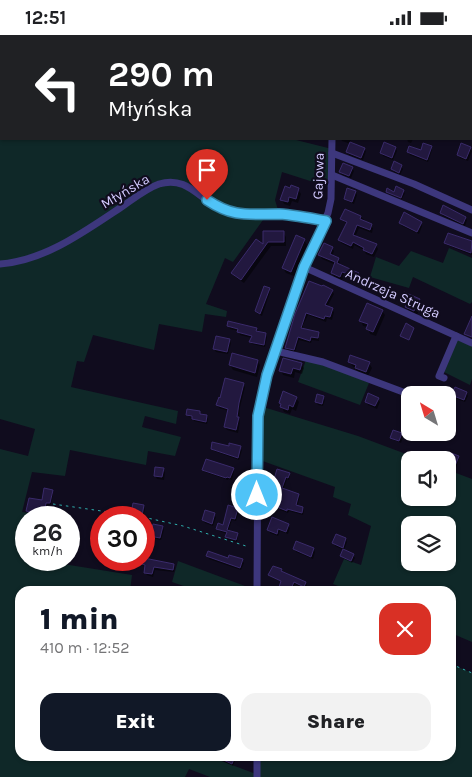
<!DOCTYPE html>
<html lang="en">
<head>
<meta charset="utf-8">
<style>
	:root { --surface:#fff; --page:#f2f2f2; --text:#202124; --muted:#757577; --accent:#111827 }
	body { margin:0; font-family:Karla,sans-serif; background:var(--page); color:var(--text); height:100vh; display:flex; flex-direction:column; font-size:19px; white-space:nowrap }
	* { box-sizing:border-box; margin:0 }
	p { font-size:16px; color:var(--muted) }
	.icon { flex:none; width:28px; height:28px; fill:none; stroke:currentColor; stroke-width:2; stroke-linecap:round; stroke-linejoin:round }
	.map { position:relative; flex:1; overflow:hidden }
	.side { position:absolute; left:15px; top:551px; width:441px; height:175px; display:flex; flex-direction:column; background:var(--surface); border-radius:15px; box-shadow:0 1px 4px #0004 }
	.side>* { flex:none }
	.top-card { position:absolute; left:0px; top:0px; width:472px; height:105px; box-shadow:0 1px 4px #0004; background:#202124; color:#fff; overflow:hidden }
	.needle { width:32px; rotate:322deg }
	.fabs { position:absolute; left:401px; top:351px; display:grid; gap:10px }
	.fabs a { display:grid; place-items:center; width:55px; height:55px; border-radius:10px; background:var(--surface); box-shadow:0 1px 4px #0004; font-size:25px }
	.speed { position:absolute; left:15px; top:471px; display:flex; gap:10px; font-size:25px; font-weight:700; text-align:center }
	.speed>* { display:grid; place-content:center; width:65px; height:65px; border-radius:50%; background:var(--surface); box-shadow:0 1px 4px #0004; line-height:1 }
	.speed small { font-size:12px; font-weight:400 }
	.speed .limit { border:8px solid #d22; background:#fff; color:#111 }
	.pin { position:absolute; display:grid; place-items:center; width:42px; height:42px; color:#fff; margin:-51px -21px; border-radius:50% 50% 50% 0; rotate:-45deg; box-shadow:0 0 5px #0007 }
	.pin .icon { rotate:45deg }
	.me { position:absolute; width:55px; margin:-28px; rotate:0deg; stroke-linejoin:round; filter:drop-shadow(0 0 4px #0008) }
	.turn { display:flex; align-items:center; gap:18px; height:105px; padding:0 25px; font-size:22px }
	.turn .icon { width:65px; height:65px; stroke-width:2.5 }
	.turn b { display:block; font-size:35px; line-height:42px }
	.round { display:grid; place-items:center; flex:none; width:52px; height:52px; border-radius:15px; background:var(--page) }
	.headline { display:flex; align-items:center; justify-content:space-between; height:85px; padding:0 25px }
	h1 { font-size:30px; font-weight:800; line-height:38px; color:var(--accent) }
	.cta { display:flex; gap:10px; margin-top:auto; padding:10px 25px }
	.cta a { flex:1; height:58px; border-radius:15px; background:var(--accent); color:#fff; font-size:20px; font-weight:800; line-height:58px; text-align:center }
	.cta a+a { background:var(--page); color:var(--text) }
	.status { display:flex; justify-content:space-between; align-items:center; height:35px; padding:0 25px; background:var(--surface); direction:ltr }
	.status svg { height:14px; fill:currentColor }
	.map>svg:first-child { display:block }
	.green { fill:#0f2828; fill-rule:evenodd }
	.shadow { fill:#0007 }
	.building { fill:#22183f; stroke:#3a2b6b }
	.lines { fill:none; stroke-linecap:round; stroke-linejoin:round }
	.path { stroke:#2eafad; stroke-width:1; stroke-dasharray:2.5 4; stroke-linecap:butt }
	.minor { stroke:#3d377d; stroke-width:7 }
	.route-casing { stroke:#337fa1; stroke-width:12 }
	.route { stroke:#4fc3f7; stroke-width:9 }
	.labels { text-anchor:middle; stroke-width:4.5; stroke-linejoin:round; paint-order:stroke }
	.street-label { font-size:14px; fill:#d3caff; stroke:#100c1e }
</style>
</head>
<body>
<div class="status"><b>12:51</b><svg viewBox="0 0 49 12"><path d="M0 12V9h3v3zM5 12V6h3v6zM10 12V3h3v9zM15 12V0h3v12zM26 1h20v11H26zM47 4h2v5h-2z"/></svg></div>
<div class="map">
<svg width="472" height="742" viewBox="0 0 472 742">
	<rect width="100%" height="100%" fill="#100c1e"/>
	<g class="green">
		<path d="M0,0L81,1H1V104H292L332,114V153L282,137L275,165L278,175L263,185L233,227L225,223L206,269L227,276L226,282L205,279L202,297L159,289L154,315L93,300L84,327L77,326L71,352L178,376L176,389L145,381L142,392L181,402L175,421L148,416L146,430L70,415L65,441L32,437L22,477L56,482H26V525H63V529L132,540L130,556H20V721H208L256,739L257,721H451V629L472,638V742H210L189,734L185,742H0V414L28,421L35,394L0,384Z"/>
		<path d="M260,0H346L264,1Z"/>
		<path d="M370,0H472V82L471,1Z"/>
		<path d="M449,213L472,223V267L470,269L413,242L409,253L370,242L376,222L399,231L411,216L443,228Z"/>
		<path d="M457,305L472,311V344L470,350L444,337Z"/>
		<path d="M306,325L323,328L369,348L360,370L298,347Z"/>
		<path d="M260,371L358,401L422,425H410V462H448V435L472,444V607L451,598V556H351L333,549L344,524L361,530L371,491L348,480L351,469L333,462L335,452L257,424ZM410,490H448V528H410Z"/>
		<path d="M178,526L253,554V556H198L172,547Z"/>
	</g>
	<g class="shadow">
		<rect x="379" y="0" width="52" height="1"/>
		<path d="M341,104H351L350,108L364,114L366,116L363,125L349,120L347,117L351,109L342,106Z"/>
		<path d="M407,104H413L411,108L408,107Z"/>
		<path d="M385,109L396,113L397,116L393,125L383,121L381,118Z"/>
		<path d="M431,112L432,115L428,127L410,120L408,117H422Z"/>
		<path d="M470,113L472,116L468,126L460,123L458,120Z"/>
		<path d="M401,131L403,134L400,140L394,137L392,134Z"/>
		<path d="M352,133L354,136L351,143L342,140L340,137Z"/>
		<path d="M291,154H298L301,159L298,168L292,166L290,171L284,169L282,165Z"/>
		<path d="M403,156L405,158L402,164L389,159L387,157L395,158Z"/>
		<path d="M356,157L357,160L354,169L347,166L345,163Z"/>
		<path d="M441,178L465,182L467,185L465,191L443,181Z"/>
		<path d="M361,182L373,193L372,198L359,193L355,202L376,210L378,214L374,222L366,219L364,215L354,210L353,214L341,208L339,205L347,189L342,184Z"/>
		<path d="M400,188H421L422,191L419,199L402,191Z"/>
		<path d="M265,197L283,198L286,202V211H271L244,248L235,242L233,238L264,211Z"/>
		<path d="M449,200L472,208V220L447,210L445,208Z"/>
		<path d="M296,202L304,205L307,210L294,241L286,238L283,233Z"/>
		<path d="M332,213L334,216L332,222L338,224L340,228L339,230L358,239L360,242L359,245L344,240L342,245L334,242L332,238L336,230L322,224L320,220Z"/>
		<path d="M269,254L270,257L262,281L258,279L256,276Z"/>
		<path d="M332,256L334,259L327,272L332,274L334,277L332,285L327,283L326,287L308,280L303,290V295L318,299L319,306L312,305L311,308L299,305L295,317L289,316L287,313L296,279Z"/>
		<path d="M402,264H419L422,269L417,280L409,277L407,272L408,270Z"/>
		<path d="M382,276L385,280L376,301L370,299L368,292L363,291L361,286Z"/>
		<path d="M229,291L256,294L267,302L265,312L252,309L251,307L252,303L240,300L239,296L230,294Z"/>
		<path d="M229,305L231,308L228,319L216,317L214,314Z"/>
		<path d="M257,326L260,330L257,342L233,335L230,330Z"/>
		<path d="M349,327L369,328L372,333L368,341L359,338Z"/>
		<path d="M301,329L304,333L302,339L295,337L294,343L283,340L281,335Z"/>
		<path d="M243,349L245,352L240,372L239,384L240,386L238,398L227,395L225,392L229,376L219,373L218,370Z"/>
		<path d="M429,356L438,359V360H428Z"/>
		<path d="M467,358L468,361L465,367L454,363L452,360Z"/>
		<path d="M323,362L325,365L323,371L318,370L316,367Z"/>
		<path d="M296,363L299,367L296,376L292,374L290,379L284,377L280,368Z"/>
		<path d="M378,364L380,367L377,374L368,370L366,367Z"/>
		<path d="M199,377L201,380L206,381L208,384L207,389L194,386L193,383L189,382L187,379Z"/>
		<path d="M401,399L403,402L401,408L394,405L392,403Z"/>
		<path d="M212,413H240L242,415L239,425L214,416Z"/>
		<path d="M458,422L459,424L456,433L448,431V433V426Z"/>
		<path d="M203,434H233L234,437L232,445L228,444V445L205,437Z"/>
		<path d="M163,435L165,437L164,445L157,444L155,441Z"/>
		<path d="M278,435L289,439L290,442L289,445L287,444L283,455L299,460L300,462L297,472L302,473L304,476L303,480L289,476L288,478L270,471L268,468Z"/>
		<path d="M52,456L53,459L51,470H47L45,482L29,479L28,476L43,467Z"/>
		<path d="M143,471L145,474L143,482L134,481L132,479Z"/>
		<path d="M237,474L239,476L236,486L232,485L228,497L237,499L238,502L237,507L228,505L226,502L227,499L219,496L218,494L224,491Z"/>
		<path d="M214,480L216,482L213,491L205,488L203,485Z"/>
		<path d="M288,490L290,493L288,499L280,496L278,501L270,498L269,495Z"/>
		<path d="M163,492L164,495L161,505L146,502L144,500Z"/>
		<path d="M346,504L347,507L344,515L335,511L334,508Z"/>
		<path d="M294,514H314L315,517L313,524L296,517Z"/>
		<path d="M353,520L355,523L352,528L343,523L342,521Z"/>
		<path d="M208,521L229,525H242L244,528L241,535L209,524Z"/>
		<path d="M144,524L173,530L175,533L174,537L155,535L153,542L147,540L145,538L146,532L143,531L141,529Z"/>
		<path d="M273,532L281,535L282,538L305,548L307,550L305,554L295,549L292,556L282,555L280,552L282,547L286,549L287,547L270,541Z"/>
		<path d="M212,721H237L233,731Z"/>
	</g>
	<g class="building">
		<path d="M350,107L365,113L361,123L346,117Z"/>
		<path d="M384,107L396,112L392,123L380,118Z"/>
		<path d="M423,108L432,111L427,125L407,117L409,111L421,115Z"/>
		<path d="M461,108L471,112L466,124L457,120Z"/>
		<path d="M394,126L402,130L399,138L391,134Z"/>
		<path d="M343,128L353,132L349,141L339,137Z"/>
		<path d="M291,150L299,153L296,164L289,162L288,167L280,165L285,151L290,153Z"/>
		<path d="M396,151L404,155L401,163L386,157L387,153L394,157Z"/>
		<path d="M347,153L356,156L352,167L344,164Z"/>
		<path d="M443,170L466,182L463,189L440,178Z"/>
		<path d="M345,174L361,181L360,184L372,189L370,195L357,190L353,200L377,209L372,219L363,215L364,213L353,207L351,211L338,205L347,187L340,184Z"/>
		<path d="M404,177L422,187L417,197L399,188Z"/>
		<path d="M263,196H284V207H268L241,245L231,238L256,204L263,209Z"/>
		<path d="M448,198L472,206L471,218L444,208Z"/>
		<path d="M296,200L305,204L291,237L282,233Z"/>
		<path d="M324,208L333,212L330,219L339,223L337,228L359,238L357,242L342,237L340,242L331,238L335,227L318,220Z"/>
		<path d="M309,246L322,251L323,250L333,255L325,270L333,273L330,282L325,281L324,284L306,278L301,293L319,297L318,303L311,302L310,306L298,302L294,315L285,313L295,279Z"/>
		<path d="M264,251L270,253L260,279L255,276Z"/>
		<path d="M404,257L420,264L414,276L405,272L408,267L401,264Z"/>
		<path d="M367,268L383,275L373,297L366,294L368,289L359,286Z"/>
		<path d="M472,281V302L464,299Z"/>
		<path d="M228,286L257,293L256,296L266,298L264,310L249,307L252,301L237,297L238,294L227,291Z"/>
		<path d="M406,288L414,293L409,305L400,301Z"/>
		<path d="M216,301L230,304L227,317L213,314Z"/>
		<path d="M232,318L258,325L255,338L229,330Z"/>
		<path d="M350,320L370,327L366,337L355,333L356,330L348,327Z"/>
		<path d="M283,323L302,328L300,335L293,333L291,339L279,336Z"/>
		<path d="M225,343L244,348L239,368L237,382H239L236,395L224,392L228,374L216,370L219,362L220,363Z"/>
		<path d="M455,352L467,357L464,365L451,360Z"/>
		<path d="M283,356L297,362L293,372L289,370L288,375L280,372L281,369L279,368Z"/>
		<path d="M368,358L379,363L375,371L365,367Z"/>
		<path d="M317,359L324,361L322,369L315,367Z"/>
		<path d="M187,374L200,376V379L207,380L206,387L192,384V381L186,380Z"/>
		<path d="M393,395L402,398L399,406L390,403Z"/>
		<path d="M212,407L229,411V408L241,411L238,423L211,414Z"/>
		<path d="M451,418L459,421L455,431L448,429Z"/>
		<path d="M206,424L234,433L230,443L227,442L226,443L202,435Z"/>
		<path d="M155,432L164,433L162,442L154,441Z"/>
		<path d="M277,434L290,438L288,443L286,442L282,453L299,459L296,470L303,472L302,478L287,474V476L267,468Z"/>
		<path d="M44,453L53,455L50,468H46L44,480L26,476L29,463L42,465Z"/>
		<path d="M133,468L144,470L142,481L131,479Z"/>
		<path d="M228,470L238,473L235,484L231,483L227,495L238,498L236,505L225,502L227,497L216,494L218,488L223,490Z"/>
		<path d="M205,475L215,478L212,489L202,485Z"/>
		<path d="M272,482L289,489L286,497L278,494L277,499L267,495Z"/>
		<path d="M153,489L163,491L160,503L144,500V493L151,495Z"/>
		<path d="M336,499L346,503L343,513L332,508Z"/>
		<path d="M296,506L314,513L311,522L293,514Z"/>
		<path d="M343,514L354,519L351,526L340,521Z"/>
		<path d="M208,516L228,523L229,520L243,524L240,533L206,521Z"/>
		<path d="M144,523L174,529L173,535L154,532L152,539L144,538L145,530L134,527V525H144Z"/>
		<path d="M273,531L282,534L281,536L306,547L304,552L294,547L290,556L279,552L281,546L268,540Z"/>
		<path d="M215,721H235L232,729Z"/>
	</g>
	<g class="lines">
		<g class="path">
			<path d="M471,15H472"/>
			<path d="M53,469L143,482L183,491L249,512"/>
			<path d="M451,629L472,638"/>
		</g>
		<g class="minor">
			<path d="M238,0L241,1"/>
			<path d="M471,91L472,92"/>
			<path d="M332,118L414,149L472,175"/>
			<path d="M332,140L472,198"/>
			<path d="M0,229C44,226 84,197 120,173C132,165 145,154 159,149C189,140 200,167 224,175C243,181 260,178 280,179C296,180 310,183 326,185"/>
			<path d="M304,232L472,308"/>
			<path d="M276,316L323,327L411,360"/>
			<path d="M444,343L439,341L456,301"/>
			<path d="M257,556L258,381L267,340L304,232L328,178L331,164L332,104"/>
			<path d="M257,742V721"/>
		</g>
	</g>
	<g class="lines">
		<defs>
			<path id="route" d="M207,165C234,183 248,179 279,179C294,180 310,183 326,186L304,232L267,340L258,381L257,460"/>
		</defs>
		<use href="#route" class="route-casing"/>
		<use href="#route" class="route"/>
	</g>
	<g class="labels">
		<g class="street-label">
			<text transform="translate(318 141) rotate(-88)" y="5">Gajowa</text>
			<text transform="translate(125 156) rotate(-31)" y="5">Młyńska</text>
			<text transform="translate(393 258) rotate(24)" y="5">Andrzeja Struga</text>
		</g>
	</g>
</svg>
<div class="fabs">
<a><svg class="needle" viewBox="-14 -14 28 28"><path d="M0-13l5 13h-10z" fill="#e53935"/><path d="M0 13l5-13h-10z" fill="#757577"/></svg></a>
<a><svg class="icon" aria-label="sound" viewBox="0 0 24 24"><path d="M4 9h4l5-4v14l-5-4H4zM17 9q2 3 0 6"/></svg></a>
<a><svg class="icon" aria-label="layers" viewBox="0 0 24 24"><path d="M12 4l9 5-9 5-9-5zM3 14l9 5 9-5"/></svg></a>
</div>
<div class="speed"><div>26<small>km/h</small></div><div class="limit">30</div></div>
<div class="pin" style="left:207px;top:165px;background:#d93025"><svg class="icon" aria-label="arrive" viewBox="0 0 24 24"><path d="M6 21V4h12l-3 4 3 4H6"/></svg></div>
<svg class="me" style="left:257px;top:460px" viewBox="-20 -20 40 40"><circle r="17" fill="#4fc3f7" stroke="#fff" stroke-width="3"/><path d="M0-11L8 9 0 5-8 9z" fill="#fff"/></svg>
<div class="top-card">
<div class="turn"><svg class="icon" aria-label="left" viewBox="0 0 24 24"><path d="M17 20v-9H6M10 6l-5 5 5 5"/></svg><div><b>290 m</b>Młyńska</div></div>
</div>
<section class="side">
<div class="headline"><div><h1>1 min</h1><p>410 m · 12:52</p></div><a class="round" style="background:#d93025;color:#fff"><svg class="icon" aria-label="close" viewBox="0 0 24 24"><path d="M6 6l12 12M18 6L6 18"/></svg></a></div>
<div class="cta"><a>Exit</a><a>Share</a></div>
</section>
</div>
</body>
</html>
